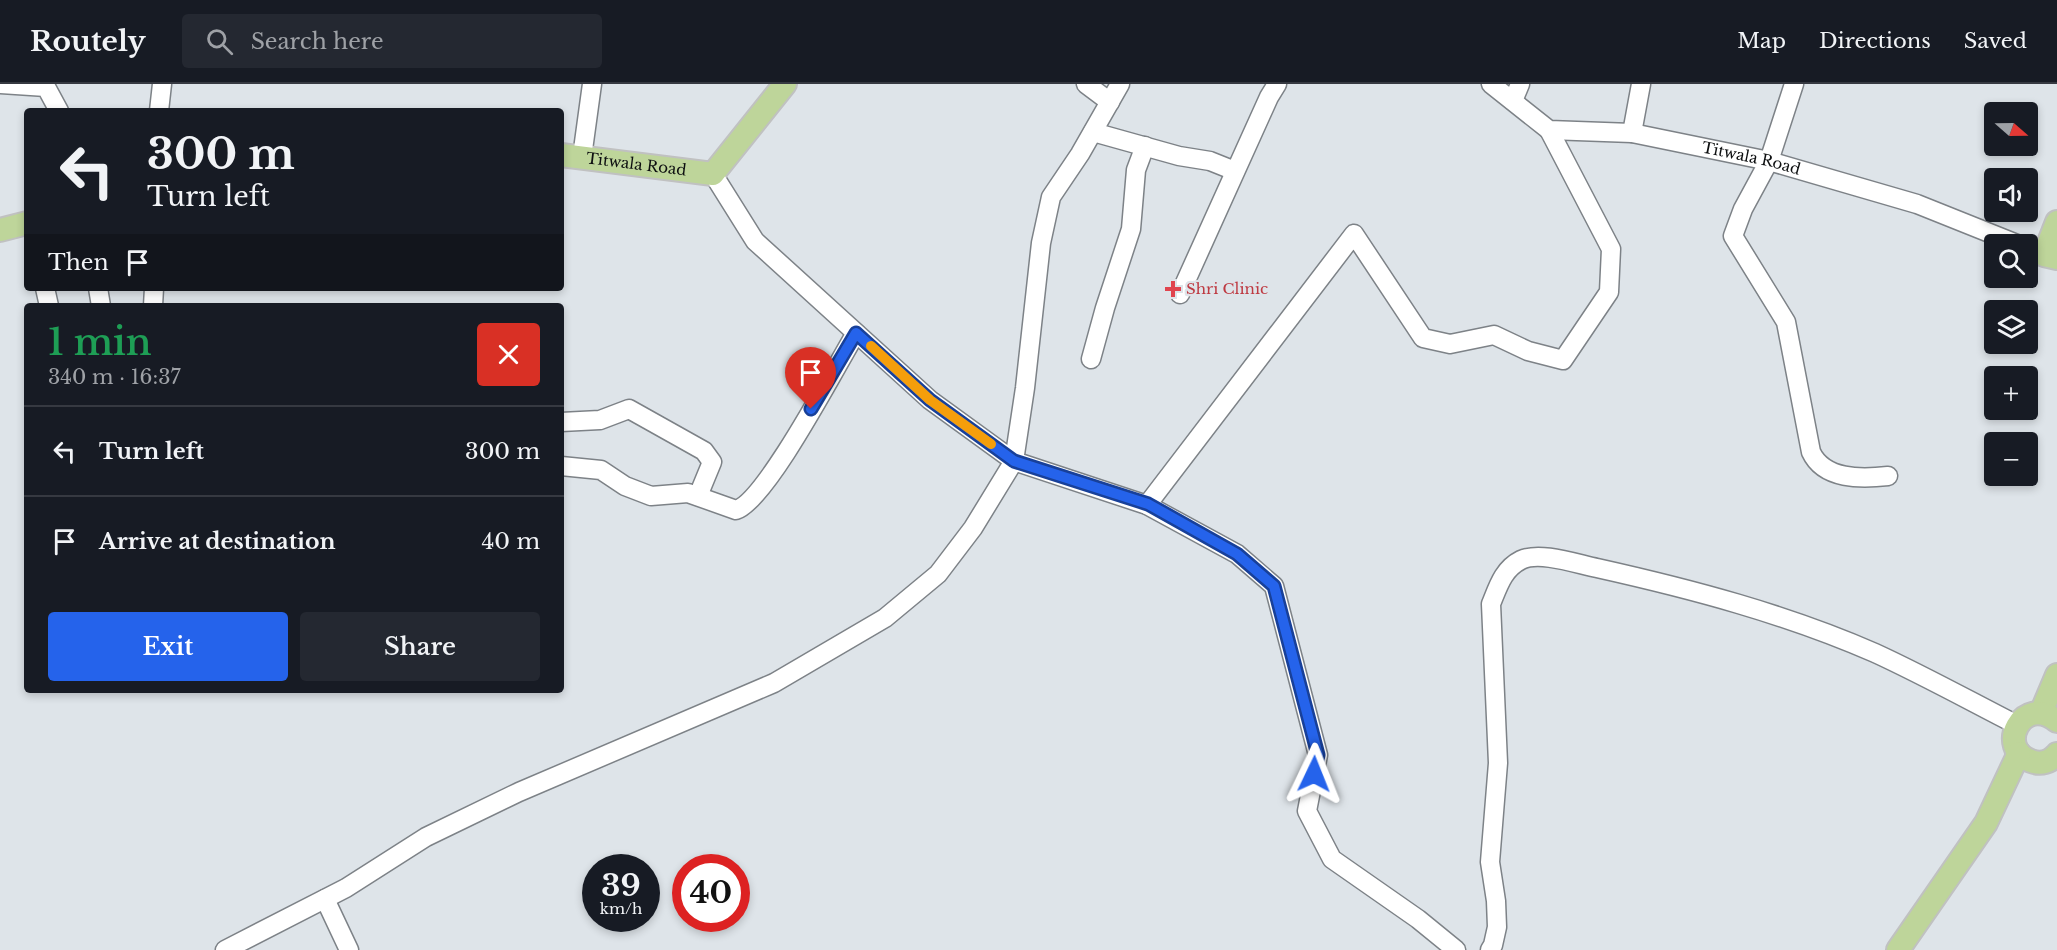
<!DOCTYPE html>
<html lang="en">
<head>
<meta charset="utf-8">
<style>
	:root { --surface:#171b24; --page:#242831; --text:#f1f3f6; --muted:#9ea1a6; --line:#363941; --accent:#2563eb }
	body { margin:0; font-family:"Libre Baskerville",serif; background:var(--page); color:var(--text); height:100vh; display:flex; flex-direction:column; font-size:22px; white-space:nowrap }
	* { box-sizing:border-box; margin:0 }
	p { font-size:20px; color:var(--muted) }
	.icon { flex:none; width:33px; height:33px; fill:none; stroke:currentColor; stroke-width:2; stroke-linecap:round; stroke-linejoin:round }
	.map { position:relative; flex:1; overflow:hidden }
	.sheet { position:absolute; left:24px; top:219px; width:540px; height:390px; display:flex; flex-direction:column; background:var(--surface); border-radius:6px; box-shadow:0 3px 9px #0003 }
	.sheet>* { flex:none }
	.guide { position:absolute; left:24px; top:24px; width:540px; height:183px; border-radius:6px; box-shadow:0 3px 9px #0003; background:#171b24; color:var(--text); overflow:hidden }
	.needle { width:39px; rotate:110deg }
	.controls { position:absolute; left:1984px; top:18px; display:grid; gap:12px }
	.controls a { display:grid; place-items:center; width:54px; height:54px; border-radius:6px; background:var(--surface); box-shadow:0 3px 9px #0003; font-size:30px }
	.speed { position:absolute; left:582px; top:770px; display:flex; gap:12px; font-size:30px; font-weight:700; text-align:center }
	.speed>* { display:grid; place-content:center; width:78px; height:78px; border-radius:50%; background:var(--surface); box-shadow:0 3px 9px #0003; line-height:1 }
	.speed small { font-size:15px; font-weight:400 }
	.speed .limit { border:9px solid #d22; background:#fff; color:#111 }
	.pin { position:absolute; display:grid; place-items:center; width:51px; height:51px; color:#fff; margin:-62px -26px; border-radius:50% 50% 50% 0; rotate:-45deg; box-shadow:0 0 6px #0007 }
	.pin .icon { rotate:45deg }
	.me { position:absolute; width:66px; margin:-33px; rotate:2deg; stroke-linejoin:round; filter:drop-shadow(0 0 4px #0008) }
	.turn { display:flex; align-items:center; gap:21px; height:126px; padding:0 24px; font-size:27px }
	.turn .icon { width:78px; height:78px; stroke-width:2.5 }
	.turn b { display:block; font-size:42px; line-height:51px }
	.then { display:flex; align-items:center; height:57px; padding:0 24px; background:#0003; gap:12px; font-size:22px }
	.round { display:grid; place-items:center; flex:none; width:63px; height:63px; border-radius:6px; background:var(--page) }
	.headline { display:flex; align-items:center; justify-content:space-between; height:102px; padding:0 24px }
	h1 { font-size:36px; font-weight:600; line-height:45px; color:#1e9e55 }
	.button { display:flex; gap:12px; margin-top:auto; padding:12px 24px }
	.button a { flex:1; height:69px; border-radius:6px; background:var(--accent); color:#fff; font-size:24px; font-weight:600; line-height:69px; text-align:center }
	.button a+a { background:var(--page); color:var(--text) }
	ul { padding:0; list-style:none }
	li { display:flex; align-items:center; gap:18px; height:90px; padding:0 24px; border-top:2px solid var(--line) }
	li div { flex:1 }
	li b { display:block; font-size:22px }
	li em { font-style:normal }
	header { display:flex; align-items:center; gap:36px; box-sizing:border-box; height:84px; padding:0 30px; background:var(--surface); border-bottom:2px solid var(--line) }
	header strong { font-size:28px }
	nav { display:flex; gap:33px; margin-inline-start:auto; font-size:21px }
	.search { width:420px; height:54px; background:var(--page); display:flex; align-items:center; gap:15px; box-sizing:border-box; padding:0 21px; border-radius:6px; color:var(--muted); font-size:22px }
	.map>svg:first-child { display:block }
	.lines { fill:none; stroke-linecap:round; stroke-linejoin:round }
	.minor-casing { stroke:#7d8287; stroke-width:21 }
	.major-casing { stroke:#c0c1c1; stroke-width:26 }
	.minor { stroke:#fff; stroke-width:18 }
	.major { stroke:#bed59a; stroke-width:22 }
	.route-casing { stroke:#184099; stroke-width:15 }
	.route { stroke:#2563eb; stroke-width:10 }
	.slow { stroke:#f59e0b; stroke-width:10 }
	.health-dot { fill:#e0444e; stroke:#dee4e9; stroke-width:2 }
	.labels { text-anchor:middle; stroke-width:4.5; stroke-linejoin:round; paint-order:stroke }
	.street-label { font-size:15px; fill:#0d0f10; stroke:#dee4e9 }
	.health-label { font-size:15px; fill:#be3a42; stroke:#dee4e9; text-anchor:start }
</style>
</head>
<body>
<header>
<strong>Routely</strong>
<div class="search"><svg class="icon" aria-label="search" viewBox="0 0 24 24"><circle cx="10" cy="10" r="6"/><path d="M15 15l6 6"/></svg>Search here</div>
<nav><a>Map</a><a>Directions</a><a>Saved</a></nav>
</header>
<div class="map">
<svg width="2057" height="866" viewBox="0 0 2057 866">
	<rect width="100%" height="100%" fill="#dee4e9"/>
	<g class="lines">
		<defs>
			<g id="minor">
				<path d="M0,0L46,3L59,27"/>
				<path d="M1086,0L1110,18"/>
				<path id="s1" d="M1491,0L1549,46L1632,49L1769,77L1917,120L2017,160"/>
				<path d="M1794,0L1769,77L1743,125L1733,152L1786,238L1811,368C1824,396 1861,395 1888,392"/>
				<path d="M1513,17L1520,0"/>
				<path d="M159,27L162,0"/>
				<path d="M1093,48L1179,72L1210,77L1235,87"/>
				<path d="M1632,49L1641,0"/>
				<path d="M582,73L592,0"/>
				<path d="M713,90L755,157L930,316L1014,377L1147,421L1237,470L1274,502L1318,671L1307,727L1332,775L1418,835L1456,866"/>
				<path d="M45,204L49,222"/>
				<path d="M98,204L101,222"/>
				<path d="M1180,210L1269,13L1277,0"/>
				<path d="M153,222L154,204"/>
				<path d="M1091,275L1105,224L1131,145L1136,86L1145,62"/>
				<path d="M561,338L600,336L629,325L704,367L712,378L698,412"/>
				<path d="M561,382L601,386L625,402L651,412L688,409L736,426C766,417 836,282 856,249"/>
				<path d="M1147,421L1354,150L1423,254L1450,260L1494,251L1528,267L1563,276L1609,208L1611,165L1549,46"/>
				<path d="M325,815L349,866"/>
				<path d="M225,866L346,804L426,753L519,708L774,599L885,534L938,490L973,444L1014,377L1025,304L1041,159L1051,113L1080,70L1120,0"/>
				<path d="M1490,866L1493,861L1497,843L1496,817L1490,778L1498,679L1491,520C1498,503 1503,485 1521,476C1540,467 1577,480 1597,484C1691,505 1786,530 1875,569C1923,591 1970,617 2017,641"/>
			</g>
			<g id="major">
				<path id="s2" d="M561,71L713,90L785,0"/>
				<path d="M2057,138L2044,171L2057,174"/>
				<path d="M0,146L27,139"/>
				<path d="M2041,629L2057,591"/>
				<path d="M2057,637C2022,609 1995,665 2031,677C2041,681 2050,678 2057,670"/>
				<path d="M1898,866L1986,739L2019,669"/>
			</g>
		</defs>
		<use href="#minor" class="minor-casing"/>
		<use href="#major" class="major-casing"/>
		<use href="#minor" class="minor"/>
		<use href="#major" class="major"/>
	</g>
	<g class="lines">
		<defs>
			<path id="route" d="M811,325L856,249L930,316L1014,377L1148,420L1237,470L1274,502L1318,671L1314,690"/>
		</defs>
		<use href="#route" class="route-casing"/>
		<use href="#route" class="route"/>
		<path class="slow" d="M871,262L930,316L991,360"/>
	</g>
	<path class="health-dot" d="M1170 196h6v6h6v6h-6v6h-6v-6h-6v-6h6z"/>
	<g class="labels">
		<g class="street-label">
			<text dy="5" stroke="none"><textPath href="#s1" startOffset="279">Titwala Road</textPath></text>
			<text dy="5" stroke="none"><textPath href="#s2" startOffset="76">Titwala Road</textPath></text>
		</g>
		<g class="health-label">
			<text x="1186" y="210">Shri Clinic</text>
		</g>
	</g>
</svg>
<div class="controls">
<a><svg class="needle" viewBox="-14 -14 28 28"><path d="M0-13l5 13h-10z" fill="#e53935"/><path d="M0 13l5-13h-10z" fill="#9ea1a6"/></svg></a>
<a><svg class="icon" aria-label="sound" viewBox="0 0 24 24"><path d="M4 9h4l5-4v14l-5-4H4zM17 9q2 3 0 6"/></svg></a>
<a><svg class="icon" aria-label="search" viewBox="0 0 24 24"><circle cx="10" cy="10" r="6"/><path d="M15 15l6 6"/></svg></a>
<a><svg class="icon" aria-label="layers" viewBox="0 0 24 24"><path d="M12 4l9 5-9 5-9-5zM3 14l9 5 9-5"/></svg></a>
<a>+</a>
<a>−</a>
</div>
<div class="speed"><div>39<small>km/h</small></div><div class="limit">40</div></div>
<div class="pin" style="left:811px;top:325px;background:#d93025"><svg class="icon" aria-label="arrive" viewBox="0 0 24 24"><path d="M6 21V4h12l-3 4 3 4H6"/></svg></div>
<svg class="me" style="left:1314px;top:690px" viewBox="-20 -20 40 40"><path d="M0-17L14 15 0 8-14 15z" fill="#2563eb" stroke="#fff" stroke-width="4"/></svg>
<div class="guide">
<div class="turn"><svg class="icon" aria-label="left" viewBox="0 0 24 24"><path d="M17 20v-9H6M10 6l-5 5 5 5"/></svg><div><b>300 m</b>Turn left</div></div>
<div class="then">Then<svg class="icon" aria-label="arrive" viewBox="0 0 24 24"><path d="M6 21V4h12l-3 4 3 4H6"/></svg></div>
</div>
<section class="sheet">
<div class="headline"><div><h1>1 min</h1><p>340 m · 16:37</p></div><a class="round" style="background:#d93025;color:#fff"><svg class="icon" aria-label="close" viewBox="0 0 24 24"><path d="M6 6l12 12M18 6L6 18"/></svg></a></div>
<ul>
<li><svg class="icon" aria-label="left" viewBox="0 0 24 24"><path d="M17 20v-9H6M10 6l-5 5 5 5"/></svg><div><b>Turn left</b></div><em>300 m</em></li>
<li><svg class="icon" aria-label="arrive" viewBox="0 0 24 24"><path d="M6 21V4h12l-3 4 3 4H6"/></svg><div><b>Arrive at destination</b></div><em>40 m</em></li>
</ul>
<div class="button"><a>Exit</a><a>Share</a></div>
</section>
</div>
</body>
</html>
